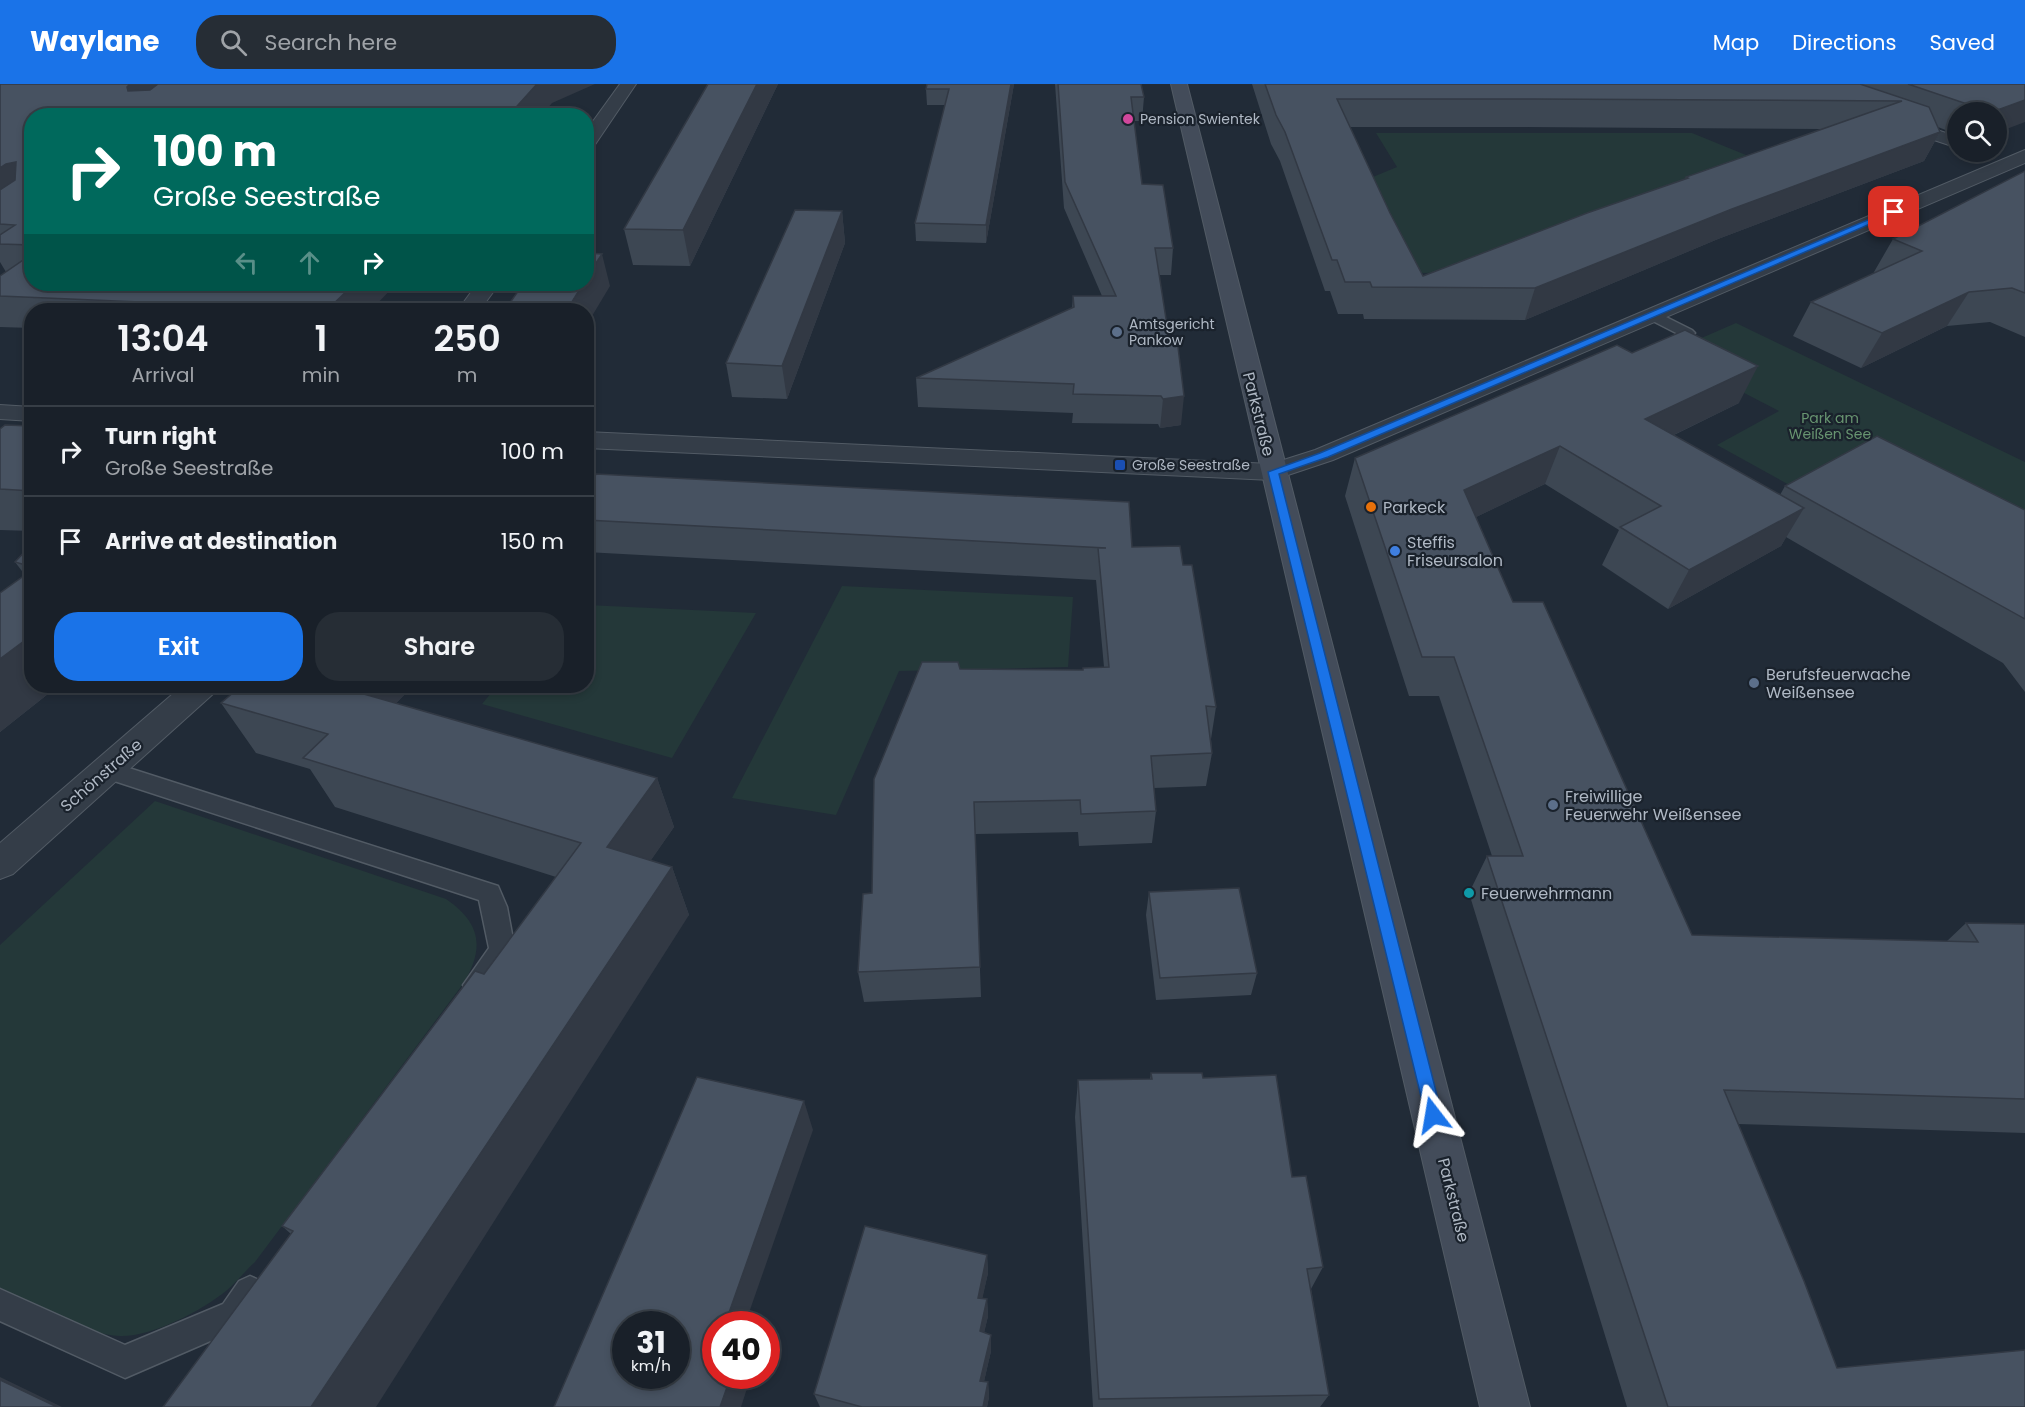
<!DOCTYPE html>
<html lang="en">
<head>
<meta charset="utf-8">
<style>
	:root { --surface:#192029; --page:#262d35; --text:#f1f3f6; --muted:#9fa3a8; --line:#373e46; --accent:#1a73e8 }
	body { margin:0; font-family:Poppins,sans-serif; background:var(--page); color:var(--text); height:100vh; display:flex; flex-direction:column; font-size:22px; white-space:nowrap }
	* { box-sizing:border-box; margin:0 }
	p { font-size:20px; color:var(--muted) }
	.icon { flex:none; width:33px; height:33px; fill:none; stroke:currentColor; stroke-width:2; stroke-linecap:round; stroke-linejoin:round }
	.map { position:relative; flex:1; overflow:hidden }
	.details { position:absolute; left:24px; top:219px; width:570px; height:390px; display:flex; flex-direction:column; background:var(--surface); border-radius:24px; box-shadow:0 3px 9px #0003,0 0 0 2px var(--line) }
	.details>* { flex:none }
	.guide { position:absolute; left:24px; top:24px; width:570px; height:183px; border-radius:24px; box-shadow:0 3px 9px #0003,0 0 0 2px var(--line); background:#00695c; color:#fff; overflow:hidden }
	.controls { position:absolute; left:1947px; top:18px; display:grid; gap:12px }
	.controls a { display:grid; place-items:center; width:60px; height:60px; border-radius:50%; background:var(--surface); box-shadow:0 3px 9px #0003,0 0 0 2px var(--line); font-size:30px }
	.speed { position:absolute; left:612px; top:1227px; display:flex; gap:12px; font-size:30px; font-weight:700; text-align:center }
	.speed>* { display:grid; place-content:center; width:78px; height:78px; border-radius:50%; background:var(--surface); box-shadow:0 3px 9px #0003,0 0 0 2px var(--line); line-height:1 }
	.speed small { font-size:15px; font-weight:400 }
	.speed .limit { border:9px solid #d22; background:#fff; color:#111 }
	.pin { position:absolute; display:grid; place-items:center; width:51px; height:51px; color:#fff; margin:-26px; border-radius:12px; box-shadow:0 3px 9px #0006 }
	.me { position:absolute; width:66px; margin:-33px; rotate:346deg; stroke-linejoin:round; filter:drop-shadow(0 0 4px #0008) }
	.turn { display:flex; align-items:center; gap:21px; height:126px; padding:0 30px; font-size:27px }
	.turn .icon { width:78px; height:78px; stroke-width:2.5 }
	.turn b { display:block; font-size:42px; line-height:51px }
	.lanes { display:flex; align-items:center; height:57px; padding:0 30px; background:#0003; justify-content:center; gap:30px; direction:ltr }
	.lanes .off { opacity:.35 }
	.eta { display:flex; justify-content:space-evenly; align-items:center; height:102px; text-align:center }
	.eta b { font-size:36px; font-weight:600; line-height:42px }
	.cta { display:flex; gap:12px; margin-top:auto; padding:12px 30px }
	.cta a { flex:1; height:69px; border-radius:24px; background:var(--accent); color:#fff; font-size:24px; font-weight:600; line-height:69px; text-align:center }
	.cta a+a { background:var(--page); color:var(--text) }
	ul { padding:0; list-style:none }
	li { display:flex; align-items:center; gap:18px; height:90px; padding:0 30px; border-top:2px solid var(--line) }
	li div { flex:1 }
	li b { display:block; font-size:22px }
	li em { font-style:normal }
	header { display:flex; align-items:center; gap:36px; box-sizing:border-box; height:84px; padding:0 30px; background:var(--accent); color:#fff }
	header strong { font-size:28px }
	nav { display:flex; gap:33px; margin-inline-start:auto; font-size:21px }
	.search { width:420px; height:54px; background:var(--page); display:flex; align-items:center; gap:15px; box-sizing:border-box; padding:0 21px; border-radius:24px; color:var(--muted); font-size:22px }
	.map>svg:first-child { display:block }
	.green { fill:#243839 }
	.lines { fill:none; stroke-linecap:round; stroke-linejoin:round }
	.lane-casing { stroke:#525b65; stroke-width:3 }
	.street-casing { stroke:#525b65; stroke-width:2 }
	.secondary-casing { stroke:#525b65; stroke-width:2 }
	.lane { fill:#343d48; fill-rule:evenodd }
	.street { fill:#343d48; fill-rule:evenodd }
	.secondary { fill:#434c5a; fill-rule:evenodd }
	.wall { fill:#3d4753; fill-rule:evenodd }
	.shaded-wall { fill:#323944 }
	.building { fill:#475261; stroke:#323944; stroke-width:1.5; fill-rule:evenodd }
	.route { fill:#1a73e8; stroke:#114b97; stroke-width:1.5 }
	.hotel-dot { fill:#d1479c; stroke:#1a222c; stroke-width:2 }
	.service-dot { fill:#5c6f8a; stroke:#1a222c; stroke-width:2 }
	.transit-dot { fill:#1a4fb4; stroke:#1a222c; stroke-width:2 }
	.food-dot { fill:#e8710a; stroke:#1a222c; stroke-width:2 }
	.shop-dot { fill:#3f7fe0; stroke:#1a222c; stroke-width:2 }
	.culture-dot { fill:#0f9aa8; stroke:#1a222c; stroke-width:2 }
	.labels { text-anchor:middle; stroke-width:4.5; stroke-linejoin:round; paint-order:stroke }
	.far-poi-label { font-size:14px; fill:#afb8c4; stroke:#1a222c; text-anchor:start }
	.far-park-label { font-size:14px; fill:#679470; stroke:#1a222c }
	.street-label { font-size:16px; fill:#afb8c4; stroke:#1a222c }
	.poi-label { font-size:16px; fill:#afb8c4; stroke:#1a222c; text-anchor:start }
</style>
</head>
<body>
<header>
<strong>Waylane</strong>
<div class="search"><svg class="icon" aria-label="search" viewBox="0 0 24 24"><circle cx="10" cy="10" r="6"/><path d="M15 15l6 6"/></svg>Search here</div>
<nav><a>Map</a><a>Directions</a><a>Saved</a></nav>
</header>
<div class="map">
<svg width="2025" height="1323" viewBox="0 0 2025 1323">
	<rect width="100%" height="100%" fill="#212b37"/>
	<g class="green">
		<path d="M1376,49H1692L1773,82L1497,188L1418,189L1368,95L1397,83Z"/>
		<path d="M1736,239L2025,378V481L1811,413L1717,361L1779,327L1667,269Z"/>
		<path d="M842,502L1073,513L1068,583L899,587L836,731L732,714Z"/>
		<path d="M587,521L756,529L672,674L482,620L497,602H586Z"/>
		<path d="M155,717L446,815C481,839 485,864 463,900L255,1178C245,1187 236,1199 226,1207C201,1227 152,1253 120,1252C88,1252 30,1218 0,1204V861Z"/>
	</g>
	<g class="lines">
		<defs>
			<g id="lane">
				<path d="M1652,226L1692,246L1695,249L1692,252H1682L1647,234L1644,231Z"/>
				<path d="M107,677L498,802L507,823L515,866L485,909L476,913L467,909L463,901L489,864L479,816L99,692L96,686L99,680Z"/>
				<path d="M250,1192L261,1197L266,1208L245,1242L125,1294L0,1237V1205L125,1261L223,1220L239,1197Z"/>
			</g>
			<g id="street">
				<path d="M620,0H636L592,65L586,66V47Z"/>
				<path d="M1895,32L1958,53V64L1889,41L1886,37L1889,33Z"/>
				<path d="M2025,66V79L1333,376L1273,396L586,364V348L1271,380L1315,366Z"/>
				<path d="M477,200H499L480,226H458Z"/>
				<path d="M0,321L32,323V337L0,335Z"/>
				<path d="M182,602H218L213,610L13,790L0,795V759Z"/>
			</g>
			<path id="secondary" d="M1171,0H1187L1530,1323H1480Z"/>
		</defs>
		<use href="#lane" class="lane-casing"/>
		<use href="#street" class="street-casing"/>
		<use href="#secondary" class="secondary-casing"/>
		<use href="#lane" class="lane"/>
		<use href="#street" class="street"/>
		<use href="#secondary" class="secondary"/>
	</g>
	<g class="wall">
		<path d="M0,0L552,19L32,32V200L371,226H32V244L0,243V192L6,188L0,178Z"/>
		<path d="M708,0H778L690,182L633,181L624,145Z"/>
		<path d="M1014,0L986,159L916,157L915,139L945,21H927L926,5Z"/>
		<path d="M1055,0H1141L1144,13L1142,37H1134L1142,100L1173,164L1171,191H1159L1181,341L1160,344L1158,340L1072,339L1073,329L918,323L916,294L1072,224L1073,212H1102L1064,124Z"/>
		<path d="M1252,0H2025L1996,28H1958V51L1938,43L1940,48L1924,77L1718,155L1525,236L1364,235L1363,230H1338L1330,207H1325L1280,77L1271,60ZM1350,43H1527L1823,45L1686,93L1685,95L1423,192L1390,129Z"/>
		<path d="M2025,87V253L1990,238L1947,242L1861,284L1793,252L1811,218L1875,189L1874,188L1893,155Z"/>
		<path d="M842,127L845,159L787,315L732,313L726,279Z"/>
		<path d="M1632,269L1739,319L1674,351L1780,411L1785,402L2025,426V608L2003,579L1786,453L1781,462L1668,525L1602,481L1619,446L1545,400L1476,433L1513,518L1692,851L1946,858L1966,839L2025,840V1049L1738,1040L1837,1284L2025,1323H1627L1469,809L1487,772H1492L1439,612H1409L1345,412L1355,374Z"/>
		<path d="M32,342V447L0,446V345Z"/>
		<path d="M586,407L1132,463L1183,481L1216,623L1211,655L1212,669L1206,702L1154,704L1156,727L1152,759L1079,762L1078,748L975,750L981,913L864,918L858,888L872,809L960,585L1083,586L1104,583L1096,496L586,468Z"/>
		<path d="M32,460V602H58L0,648V509L25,491L15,478Z"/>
		<path d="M241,602H413L396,619L657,694L674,743L650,777L672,783L689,831L291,1150L282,1142L484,890L556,793L335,723L310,685L256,669L221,619Z"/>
		<path d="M1149,808L1257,889L1251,911L1156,916L1146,831Z"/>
		<path d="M1151,989L1203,994L1292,1093L1323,1183L1311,1205L1329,1311L1320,1323H1093L1075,1033L1078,996L1150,995Z"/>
		<path d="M987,1171L988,1189L982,1214L987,1215L988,1232L984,1248L991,1267L984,1297L988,1298L989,1313L987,1323H820L814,1310Z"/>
	</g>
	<g class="shaded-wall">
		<path d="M130,0H159L141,32L127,3Z"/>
		<path d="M537,0H595L552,19L541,32H508Z"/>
		<path d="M757,0H778L690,182L683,146Z"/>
		<path d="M1011,0H1014L986,159V141Z"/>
		<path d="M2025,16V38L1996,49V28H1992Z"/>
		<path d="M1940,48L1924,77L1718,155L1525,236L1535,204L1732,125Z"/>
		<path d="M16,78L32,104L0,125V84L6,80Z"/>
		<path d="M842,127L845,159L787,315L782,282Z"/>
		<path d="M602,170L610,202L586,242V226H567L583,200H586V194Z"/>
		<path d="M354,200H396L371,226H327Z"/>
		<path d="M1969,208L1947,242L1861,284L1882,249Z"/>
		<path d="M1758,282L1739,319L1628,373L1645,335Z"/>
		<path d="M1184,312L1181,341L1160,344L1163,315Z"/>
		<path d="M1560,362L1545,400L1451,445L1464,406Z"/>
		<path d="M1804,424L1781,462L1668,525L1689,486Z"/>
		<path d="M32,551V602H58L0,648V575Z"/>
		<path d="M336,602H413L365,651Z"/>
		<path d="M657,694L674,743L627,811L607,763Z"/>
		<path d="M672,783L689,831L376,1323H311Z"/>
		<path d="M804,1017L813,1046L745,1240H725Z"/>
		<path d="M987,1171L988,1189L979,1230L978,1214Z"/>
		<path d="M987,1215L988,1232L981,1263L980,1247Z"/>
		<path d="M991,1251V1267L981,1311L980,1297Z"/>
		<path d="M731,1292H751L741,1323H720Z"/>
		<path d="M0,1293L62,1323H57L0,1296Z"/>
		<path d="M988,1298L989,1313L987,1323H983Z"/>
	</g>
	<g class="building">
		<path d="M0,0H130L127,3L128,7L150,6L158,0H537L508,32H32V161L0,160V151L15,141L0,140V106L15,96L16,78L6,80L0,84Z"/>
		<path d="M708,0H757L683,146L624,145Z"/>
		<path d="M927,0H1011L986,141L915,139L949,5H926Z"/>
		<path d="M1058,0H1141L1144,13H1131L1142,100L1163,101L1173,164H1155L1169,254L1177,255L1184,312L1163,315L1161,312L1073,310L1074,300L916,294L1074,223L1073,212H1116L1065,98Z"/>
		<path d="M1265,0H1860L1929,23L1940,48L1732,125L1535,204L1372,203L1370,198H1345L1337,176H1332L1285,48L1276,31ZM1337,15H1535L1902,17L1686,93L1688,94L1587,129L1423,192L1390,129Z"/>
		<path d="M1908,0H2025V16L1992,28H1976V23Z"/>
		<path d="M2025,87V209L2012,204L1969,208L1882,249L1811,218L1922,167L1893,155Z"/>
		<path d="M795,126L842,127L782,282L726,279Z"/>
		<path d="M586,169L602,170L586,194Z"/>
		<path d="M32,170V200H354L327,226L0,212V192Z"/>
		<path d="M523,200H583L567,226H505Z"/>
		<path d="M1685,246L1758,282L1645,335L1804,424L1689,486L1620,443L1661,422L1560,362L1464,406L1513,518H1543L1692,851L1978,858L1966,839L2025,840V1015L1724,1006L1804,1197L1837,1284L2025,1266V1323H1668L1487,772H1523L1454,573H1422L1355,374L1617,261L1632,269Z"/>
		<path d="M5,341L32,342V407L0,405V345Z"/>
		<path d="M1877,352L2025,426V535L1785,402Z"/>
		<path d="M596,390L1129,418L1132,463L1180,462L1183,481H1192L1216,623L1206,622L1212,669L1151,672L1156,727L1081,730L1080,716L974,718L980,883L858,888L863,810L872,809L874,695L922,578H958L960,585L1083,586V584L1109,583L1098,464H1106L586,436V407Z"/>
		<path d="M32,460V483L15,478Z"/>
		<path d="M32,486V551L0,575V509Z"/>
		<path d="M241,602H336L657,694L607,763L672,783L311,1323H163L293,1147L282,1142L475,887L484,890L581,759L303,674L328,650L221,619Z"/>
		<path d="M1239,804L1257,889L1160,894L1149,808Z"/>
		<path d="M1151,989H1202L1203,994L1276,991L1292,1093L1306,1092L1323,1183L1307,1185L1329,1311L1099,1315L1078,996L1152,995Z"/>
		<path d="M697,993L804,1017L725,1240H716V1292H731L720,1323H554ZM626,1240H676V1292H626Z"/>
		<path d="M865,1142L987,1171L978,1214L987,1215L980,1247L991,1251L980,1297L988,1298L983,1323H862L814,1310Z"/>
		<path d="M0,1296L57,1323H0Z"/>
	</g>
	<path class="route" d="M1891,126L1898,128L1328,373L1279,390L1442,1031L1439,1037L1433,1039L1427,1037L1268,388L1320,369Z"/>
	<circle class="hotel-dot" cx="1128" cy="35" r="6"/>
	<g class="service-dot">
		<circle cx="1117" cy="248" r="6"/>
		<circle cx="1754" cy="599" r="6"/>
		<circle cx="1553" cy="721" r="6"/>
	</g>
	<rect class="transit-dot" x="1114" y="375" width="12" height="12" rx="3"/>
	<circle class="food-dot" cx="1371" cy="423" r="6"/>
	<circle class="shop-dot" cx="1395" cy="467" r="6"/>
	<circle class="culture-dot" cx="1469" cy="809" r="6"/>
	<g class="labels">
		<g class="far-poi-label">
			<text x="1140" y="40">Pension Swientek</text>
			<text x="1129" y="245">Amtsgericht<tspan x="1129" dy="16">Pankow</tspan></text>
			<text x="1132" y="386">Große Seestraße</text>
		</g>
		<g class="far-park-label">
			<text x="1830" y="339">Park am<tspan x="1830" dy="16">Weißen See</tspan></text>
		</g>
		<g class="street-label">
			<text transform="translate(1259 330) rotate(76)" y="6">Parkstraße</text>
			<text transform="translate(101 691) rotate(-41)" y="6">Schönstraße</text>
			<text transform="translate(1454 1116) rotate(76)" y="6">Parkstraße</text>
		</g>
		<g class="poi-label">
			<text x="1383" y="429">Parkeck</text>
			<text x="1407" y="464">Steffis<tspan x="1407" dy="18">Friseursalon</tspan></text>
			<text x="1766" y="596">Berufsfeuerwache<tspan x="1766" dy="18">Weißensee</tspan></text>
			<text x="1565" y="718">Freiwillige<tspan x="1565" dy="18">Feuerwehr Weißensee</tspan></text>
			<text x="1481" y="815">Feuerwehrmann</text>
		</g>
	</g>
</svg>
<div class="controls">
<a><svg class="icon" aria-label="search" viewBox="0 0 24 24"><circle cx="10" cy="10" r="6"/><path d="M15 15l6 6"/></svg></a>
</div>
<div class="speed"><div>31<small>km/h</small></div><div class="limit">40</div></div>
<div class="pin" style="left:1894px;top:128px;background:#d93025"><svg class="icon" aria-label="arrive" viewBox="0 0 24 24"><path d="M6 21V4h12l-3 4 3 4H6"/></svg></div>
<svg class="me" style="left:1433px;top:1031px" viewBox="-20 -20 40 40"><path d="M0-17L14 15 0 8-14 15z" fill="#1a73e8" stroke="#fff" stroke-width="4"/></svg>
<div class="guide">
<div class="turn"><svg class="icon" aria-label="right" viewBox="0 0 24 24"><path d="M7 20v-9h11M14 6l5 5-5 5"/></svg><div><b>100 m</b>Große Seestraße</div></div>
<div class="lanes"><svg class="icon off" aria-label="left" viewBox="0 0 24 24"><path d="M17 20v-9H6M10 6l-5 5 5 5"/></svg><svg class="icon off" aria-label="ahead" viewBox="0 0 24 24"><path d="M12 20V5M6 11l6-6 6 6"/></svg><svg class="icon" aria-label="right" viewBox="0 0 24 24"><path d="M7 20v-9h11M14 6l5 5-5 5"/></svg></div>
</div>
<section class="details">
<div class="eta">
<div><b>13:04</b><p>Arrival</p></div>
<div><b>1</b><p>min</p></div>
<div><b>250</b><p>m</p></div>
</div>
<ul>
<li><svg class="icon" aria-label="right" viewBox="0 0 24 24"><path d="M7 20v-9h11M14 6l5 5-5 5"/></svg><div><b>Turn right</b><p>Große Seestraße</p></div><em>100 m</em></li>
<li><svg class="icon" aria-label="arrive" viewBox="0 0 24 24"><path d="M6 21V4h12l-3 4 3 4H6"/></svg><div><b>Arrive at destination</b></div><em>150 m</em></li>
</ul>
<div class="cta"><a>Exit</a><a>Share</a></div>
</section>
</div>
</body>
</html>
